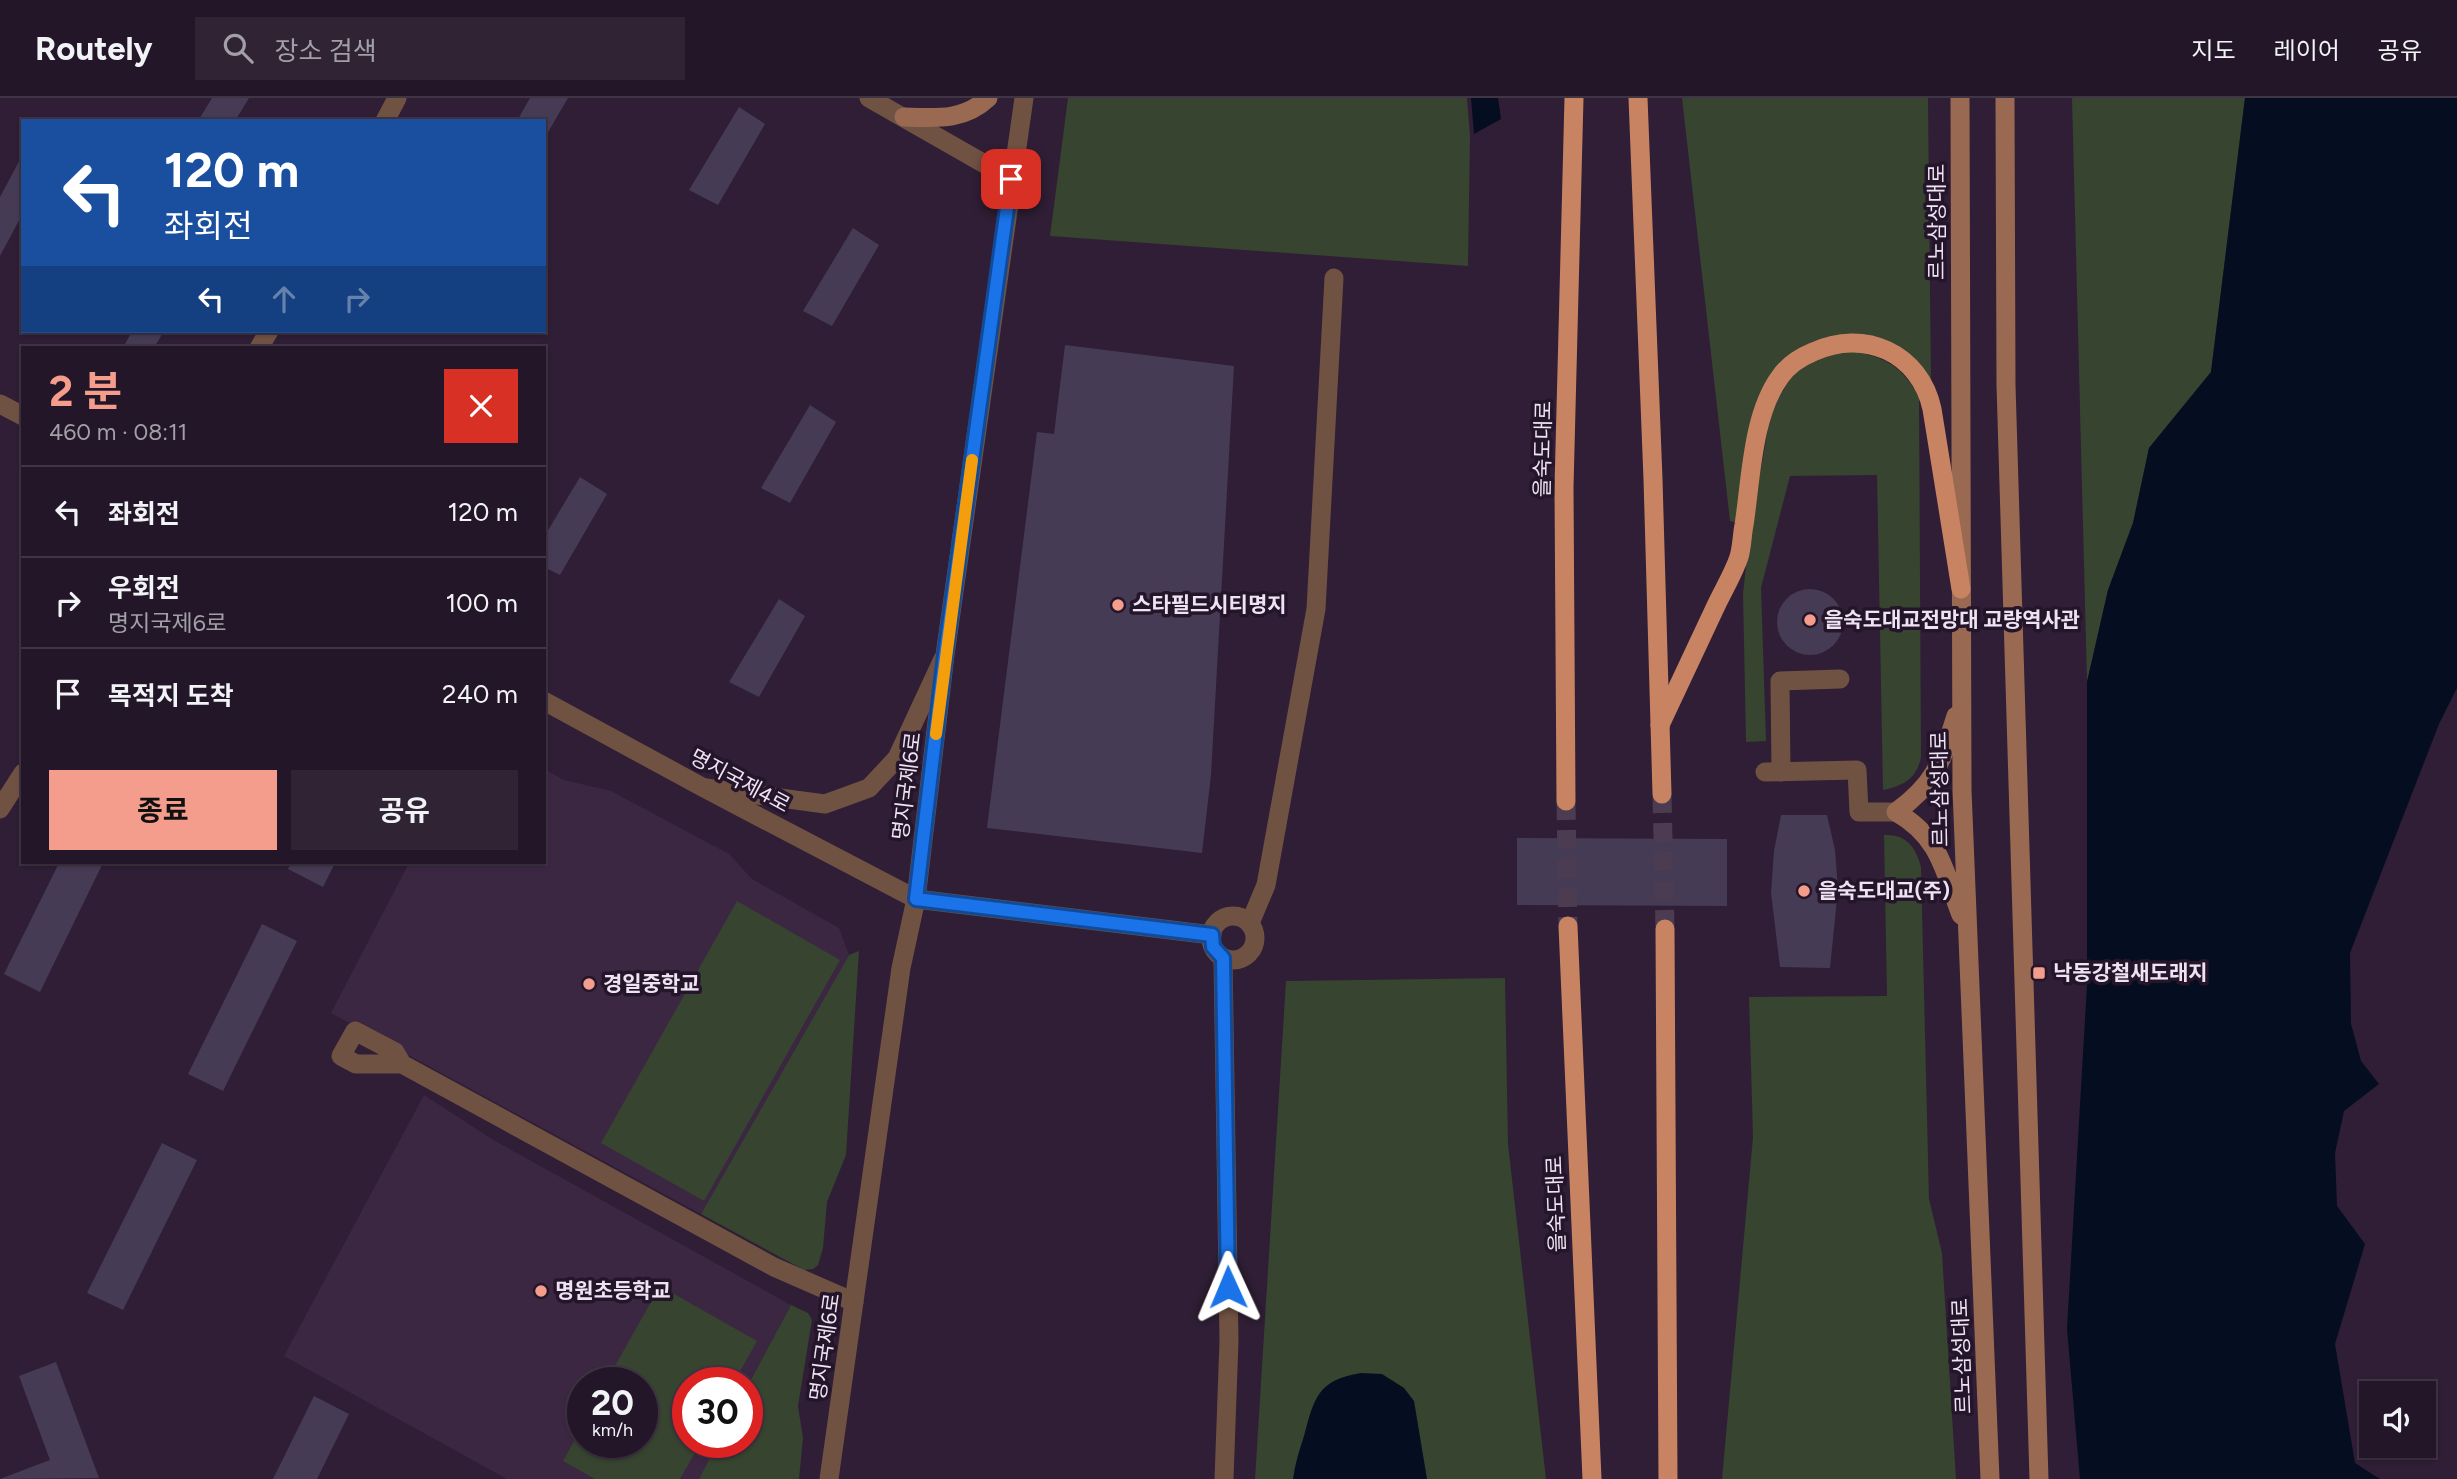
<!DOCTYPE html>
<html lang="ko">
<head>
<meta charset="utf-8">
<style>
	:root { --surface:#231628; --page:#2f2334; --text:#f1f3f6; --muted:#a39fa8; --line:#403545; --accent:#f59d8d }
	body { margin:0; font-family:Figtree,"Noto Sans KR",sans-serif; background:var(--page); color:var(--text); height:100vh; display:flex; flex-direction:column; font-size:26px; white-space:nowrap }
	* { box-sizing:border-box; margin:0 }
	p { font-size:23px; color:var(--muted) }
	.icon { flex:none; width:38px; height:38px; fill:none; stroke:currentColor; stroke-width:2; stroke-linecap:round; stroke-linejoin:round }
	.map { position:relative; flex:1; overflow:hidden }
	.sheet { position:absolute; left:21px; top:248px; width:525px; height:518px; display:flex; flex-direction:column; background:var(--surface); border-radius:0px; box-shadow:0 2px 5px #0004,0 0 0 2px var(--line) }
	.sheet>* { flex:none }
	.hud { position:absolute; left:21px; top:21px; width:525px; height:214px; border-radius:0px; box-shadow:0 2px 5px #0004,0 0 0 2px var(--line); background:#1a4fa0; color:#fff; overflow:hidden }
	.controls { position:absolute; left:2359px; top:1283px; display:grid; gap:14px }
	.controls a { display:grid; place-items:center; width:77px; height:77px; border-radius:0px; background:var(--surface); box-shadow:0 2px 5px #0004,0 0 0 2px var(--line); font-size:35px }
	.speed { position:absolute; left:567px; top:1269px; display:flex; gap:14px; font-size:35px; font-weight:700; text-align:center }
	.speed>* { display:grid; place-content:center; width:91px; height:91px; border-radius:50%; background:var(--surface); box-shadow:0 2px 5px #0004,0 0 0 2px var(--line); line-height:1 }
	.speed small { font-size:18px; font-weight:400 }
	.speed .limit { border:10px solid #d22; background:#fff; color:#111 }
	.pin { position:absolute; display:grid; place-items:center; width:60px; height:60px; color:#fff; margin:-30px; border-radius:14px; box-shadow:0 4px 10px #0006 }
	.me { position:absolute; width:77px; margin:-38px; rotate:359deg; stroke-linejoin:round; filter:drop-shadow(0 0 5px #0008) }
	.turn { display:flex; align-items:center; gap:24px; height:147px; padding:0 28px; font-size:32px }
	.turn .icon { width:91px; height:91px; stroke-width:2.5 }
	.turn b { display:block; font-size:49px; line-height:60px }
	.lanes { display:flex; align-items:center; height:66px; padding:0 28px; background:#0003; justify-content:center; gap:35px; direction:ltr }
	.lanes .off { opacity:.35 }
	.round { display:grid; place-items:center; flex:none; width:74px; height:74px; border-radius:0px; background:var(--page) }
	.head { display:flex; align-items:center; justify-content:space-between; height:119px; padding:0 28px }
	h1 { font-size:42px; font-weight:700; line-height:52px; color:var(--accent) }
	.action { display:flex; gap:14px; margin-top:auto; padding:14px 28px }
	.action a { flex:1; height:80px; border-radius:0px; background:var(--accent); color:#111; font-size:28px; font-weight:700; line-height:80px; text-align:center }
	.action a+a { background:var(--page); color:var(--text) }
	ul { padding:0; list-style:none }
	li { display:flex; align-items:center; gap:21px; height:91px; padding:0 28px; border-top:2px solid var(--line) }
	li div { flex:1 }
	li b { display:block; font-size:26px }
	li em { font-style:normal }
	header { display:flex; align-items:center; gap:42px; box-sizing:border-box; height:98px; padding:0 35px; background:var(--surface); border-bottom:2px solid var(--line) }
	header strong { font-size:33px }
	nav { display:flex; gap:38px; margin-inline-start:auto; font-size:24px }
	.search { width:490px; height:63px; background:var(--page); display:flex; align-items:center; gap:18px; box-sizing:border-box; padding:0 24px; border-radius:0px; color:var(--muted); font-size:26px }
	.map>svg:first-child { display:block }
	.built { fill:#3c2743; fill-rule:evenodd }
	.green { fill:#364430 }
	.water { fill:#050d21 }
	.building { fill:#463b54 }
	.lines { fill:none; stroke-linecap:round; stroke-linejoin:round }
	.trunk-tunnel { stroke:#4c3c51; stroke-width:19; stroke-dasharray:19 10; stroke-linecap:butt }
	.minor { stroke:#705243; stroke-width:19 }
	.tertiary { stroke:#705243; stroke-width:19 }
	.secondary { stroke:#996a51; stroke-width:19 }
	.trunk { stroke:#c88462; stroke-width:19 }
	.route-casing { stroke:#114b97; stroke-width:18 }
	.route { stroke:#1a73e8; stroke-width:12 }
	.slow { stroke:#f59e0b; stroke-width:12 }
	.poi-dot { fill:#f59d8d; stroke:#25152b; stroke-width:2.5 }
	.labels { text-anchor:middle; stroke-width:7; stroke-linejoin:round; paint-order:stroke }
	.street-label { font-size:21px; fill:#eee3f2; stroke:#25152b }
	.poi-label { font-size:21px; font-weight:bold; fill:#eee3f2; stroke:#25152b; text-anchor:start }
</style>
</head>
<body>
<header>
<strong>Routely</strong>
<div class="search"><svg class="icon" aria-label="search" viewBox="0 0 24 24"><circle cx="10" cy="10" r="6"/><path d="M15 15l6 6"/></svg>장소 검색</div>
<nav><a>지도</a><a>레이어</a><a>공유</a></nav>
</header>
<div class="map">
<svg width="2457" height="1381" viewBox="0 0 2457 1381">
	<rect width="100%" height="100%" fill="#2f1e35"/>
	<g class="built">
		<path d="M544,671L564,682L611,693L729,756L752,781L839,830L849,857L701,1116L331,915L409,765H544Z"/>
		<path d="M424,997L495,1043L791,1207L747,1289V1284H688V1344H718L699,1381H507L284,1258ZM583,1284H642V1344H583Z"/>
	</g>
	<g class="green">
		<path d="M1068,0H1467L1470,38L1468,168L1050,138Z"/>
		<path d="M1682,0H1928L1931,284L1887,245L1790,259L1737,422L1734,424L1730,423Z"/>
		<path d="M2072,0H2245L2211,274L2149,350L2133,425L2108,492L2087,584Z"/>
		<path d="M1847,252C1884,259 1899,265 1919,298L1921,659C1917,680 1904,688 1883,692L1877,377L1790,378L1761,490L1766,643L1746,644L1743,495L1750,434L1771,313L1791,279L1808,265Z"/>
		<path d="M1884,737C1906,736 1916,749 1921,769L1929,1101L1942,1155L1956,1381H1722L1753,1039L1749,899L1887,898Z"/>
		<path d="M737,803L840,862L704,1103L601,1045Z"/>
		<path d="M859,853L846,1057L827,1104L823,1150L818,1167L813,1171L804,1172L701,1116L849,857Z"/>
		<path d="M1505,880L1508,1046L1546,1381H1255L1286,883Z"/>
		<path d="M660,1188L757,1243L734,1284H688V1344H701L680,1381H595L563,1363L583,1327V1344H642V1284H606Z"/>
		<path d="M791,1207L808,1215L812,1222L798,1308L803,1340L799,1381H699L718,1344H747V1289Z"/>
	</g>
	<g class="water">
		<path d="M1471,0H1498L1501,21L1474,36Z"/>
		<path d="M2245,0H2457V590L2439,626L2350,855L2351,926L2361,963L2379,986L2344,1013L2335,1055L2337,1108L2365,1146L2335,1246L2355,1365L2380,1381H2080L2067,1231L2087,887V584L2108,492L2133,425L2149,350L2211,274Z"/>
		<path d="M1361,1275L1382,1276L1404,1290L1414,1303L1427,1381H1293C1295,1366 1299,1353 1304,1338C1314,1301 1317,1282 1361,1275Z"/>
	</g>
	<g class="building">
		<path d="M212,0H249L235,23H198Z"/>
		<path d="M530,0H568L544,41V23H517Z"/>
		<path d="M739,9L765,26L718,107L689,92Z"/>
		<path d="M23,56V115L0,158V99Z"/>
		<path d="M853,130L879,147L832,228L803,213Z"/>
		<path d="M132,233H164L154,250H123Z"/>
		<path d="M1065,247L1234,268L1211,677L1202,755L987,730L1037,334L1054,336Z"/>
		<path d="M810,307L836,324L790,405L761,390Z"/>
		<path d="M580,379L607,396L560,477L544,469V439Z"/>
		<circle cx="1810" cy="524" r="33"/>
		<path d="M779,501L805,518L759,599L729,584Z"/>
		<path d="M1781,717H1827L1835,752L1838,791L1830,870L1780,869L1771,795L1774,753Z"/>
		<path d="M1517,740L1727,741V808L1517,807Z"/>
		<path d="M59,765H103L40,894L4,876Z"/>
		<path d="M291,765H335L323,789L288,771Z"/>
		<path d="M262,826L297,843L223,993L188,976Z"/>
		<path d="M162,1045L197,1062L123,1212L87,1195Z"/>
		<path d="M56,1264L99,1380L0,1381L50,1362L19,1278Z"/>
		<path d="M314,1298L349,1316L317,1381H273Z"/>
	</g>
	<g class="lines">
		<g class="trunk-tunnel">
			<path d="M1662,696L1665,831"/>
			<path d="M1566,703L1568,828"/>
		</g>
		<g class="minor">
			<path d="M869,0L1011,81"/>
			<path d="M385,23L397,0"/>
			<path d="M259,250L269,233"/>
			<path d="M1765,674L1857,672L1859,714H1896"/>
			<path d="M1781,674L1780,583L1840,581"/>
			<path d="M706,690L825,706L869,690L897,660L943,561"/>
			<path d="M916,801L1212,837"/>
			<circle cx="1233" cy="840" r="22"/>
			<path d="M1250,825L1266,787L1316,511L1334,180"/>
			<path d="M1223,860L1229,1243L1224,1381"/>
			<path d="M402,966L395,954L355,933L341,958L356,966H402L774,1169L854,1204"/>
		</g>
		<g class="tertiary">
			<path d="M0,306L23,318"/>
			<path d="M544,603L704,690L916,801"/>
			<path d="M0,711L23,675"/>
			<path d="M829,1381L901,870L916,801L945,557L1024,0"/>
		</g>
		<g class="secondary">
			<path d="M1960,0L1962,692L1990,1381"/>
			<path d="M2005,0L2006,287L2039,1381"/>
			<path d="M904,19C936,20 964,23 988,0"/>
			<path d="M1956,618C1941,664 1937,684 1896,714C1940,739 1944,772 1961,817"/>
		</g>
		<g class="trunk">
			<path d="M1638,0L1653,381L1662,696"/>
			<path d="M1660,627C1678,588 1696,550 1714,512C1722,494 1733,477 1739,459C1742,449 1742,437 1744,427C1751,382 1752,317 1780,279C1788,267 1801,259 1813,254C1864,230 1920,255 1932,311L1961,491"/>
			<path d="M1566,703L1564,389L1574,0"/>
			<path d="M1568,828L1592,1381"/>
			<path d="M1665,831L1668,1381"/>
		</g>
	</g>
	<g class="lines">
		<defs>
			<path id="route" d="M1011,81L945,557L916,801L1212,837L1213,849L1223,860L1228,1189"/>
		</defs>
		<use href="#route" class="route-casing"/>
		<use href="#route" class="route"/>
		<path class="slow" d="M936,636L972,362"/>
	</g>
	<g class="poi-dot">
		<circle cx="1118" cy="507" r="7"/>
		<circle cx="1810" cy="522" r="7"/>
		<circle cx="1804" cy="793" r="7"/>
		<rect x="2032" y="868" width="14" height="14" rx="3.5"/>
		<circle cx="589" cy="886" r="7"/>
		<circle cx="541" cy="1193" r="7"/>
	</g>
	<g class="labels">
		<g class="street-label">
			<text transform="translate(1937 124) rotate(-90)" y="7">르노삼성대로</text>
			<text transform="translate(1543 351) rotate(-89)" y="7">을숙도대로</text>
			<text transform="translate(740 683) rotate(28)" y="7">명지국제4로</text>
			<text transform="translate(907 688) rotate(-83)" y="7">명지국제6로</text>
			<text transform="translate(1940 691) rotate(-91)" y="7">르노삼성대로</text>
			<text transform="translate(1556 1106) rotate(-92)" y="7">을숙도대로</text>
			<text transform="translate(825 1249) rotate(-82)" y="7">명지국제6로</text>
			<text transform="translate(1962 1258) rotate(-92)" y="7">르노삼성대로</text>
		</g>
		<g class="poi-label">
			<text x="1132" y="514">스타필드시티명지</text>
			<text x="1824" y="529">을숙도대교전망대 교량역사관</text>
			<text x="1818" y="800">을숙도대교(주)</text>
			<text x="2053" y="882">낙동강철새도래지</text>
			<text x="603" y="893">경일중학교</text>
			<text x="555" y="1200">명원초등학교</text>
		</g>
	</g>
</svg>
<div class="controls">
<a><svg class="icon" aria-label="sound" viewBox="0 0 24 24"><path d="M4 9h4l5-4v14l-5-4H4zM17 9q2 3 0 6"/></svg></a>
</div>
<div class="speed"><div>20<small>km/h</small></div><div class="limit">30</div></div>
<div class="pin" style="left:1011px;top:81px;background:#d93025"><svg class="icon" aria-label="arrive" viewBox="0 0 24 24"><path d="M6 21V4h12l-3 4 3 4H6"/></svg></div>
<svg class="me" style="left:1228px;top:1189px" viewBox="-20 -20 40 40"><path d="M0-17L14 15 0 8-14 15z" fill="#1a73e8" stroke="#fff" stroke-width="4"/></svg>
<div class="hud">
<div class="turn"><svg class="icon" aria-label="left" viewBox="0 0 24 24"><path d="M17 20v-9H6M10 6l-5 5 5 5"/></svg><div><b>120 m</b>좌회전</div></div>
<div class="lanes"><svg class="icon" aria-label="left" viewBox="0 0 24 24"><path d="M17 20v-9H6M10 6l-5 5 5 5"/></svg><svg class="icon off" aria-label="ahead" viewBox="0 0 24 24"><path d="M12 20V5M6 11l6-6 6 6"/></svg><svg class="icon off" aria-label="right" viewBox="0 0 24 24"><path d="M7 20v-9h11M14 6l5 5-5 5"/></svg></div>
</div>
<section class="sheet">
<div class="head"><div><h1>2 분</h1><p>460 m · 08:11</p></div><a class="round" style="background:#d93025;color:#fff"><svg class="icon" aria-label="close" viewBox="0 0 24 24"><path d="M6 6l12 12M18 6L6 18"/></svg></a></div>
<ul>
<li><svg class="icon" aria-label="left" viewBox="0 0 24 24"><path d="M17 20v-9H6M10 6l-5 5 5 5"/></svg><div><b>좌회전</b></div><em>120 m</em></li>
<li><svg class="icon" aria-label="right" viewBox="0 0 24 24"><path d="M7 20v-9h11M14 6l5 5-5 5"/></svg><div><b>우회전</b><p>명지국제6로</p></div><em>100 m</em></li>
<li><svg class="icon" aria-label="arrive" viewBox="0 0 24 24"><path d="M6 21V4h12l-3 4 3 4H6"/></svg><div><b>목적지 도착</b></div><em>240 m</em></li>
</ul>
<div class="action"><a>종료</a><a>공유</a></div>
</section>
</div>
</body>
</html>
